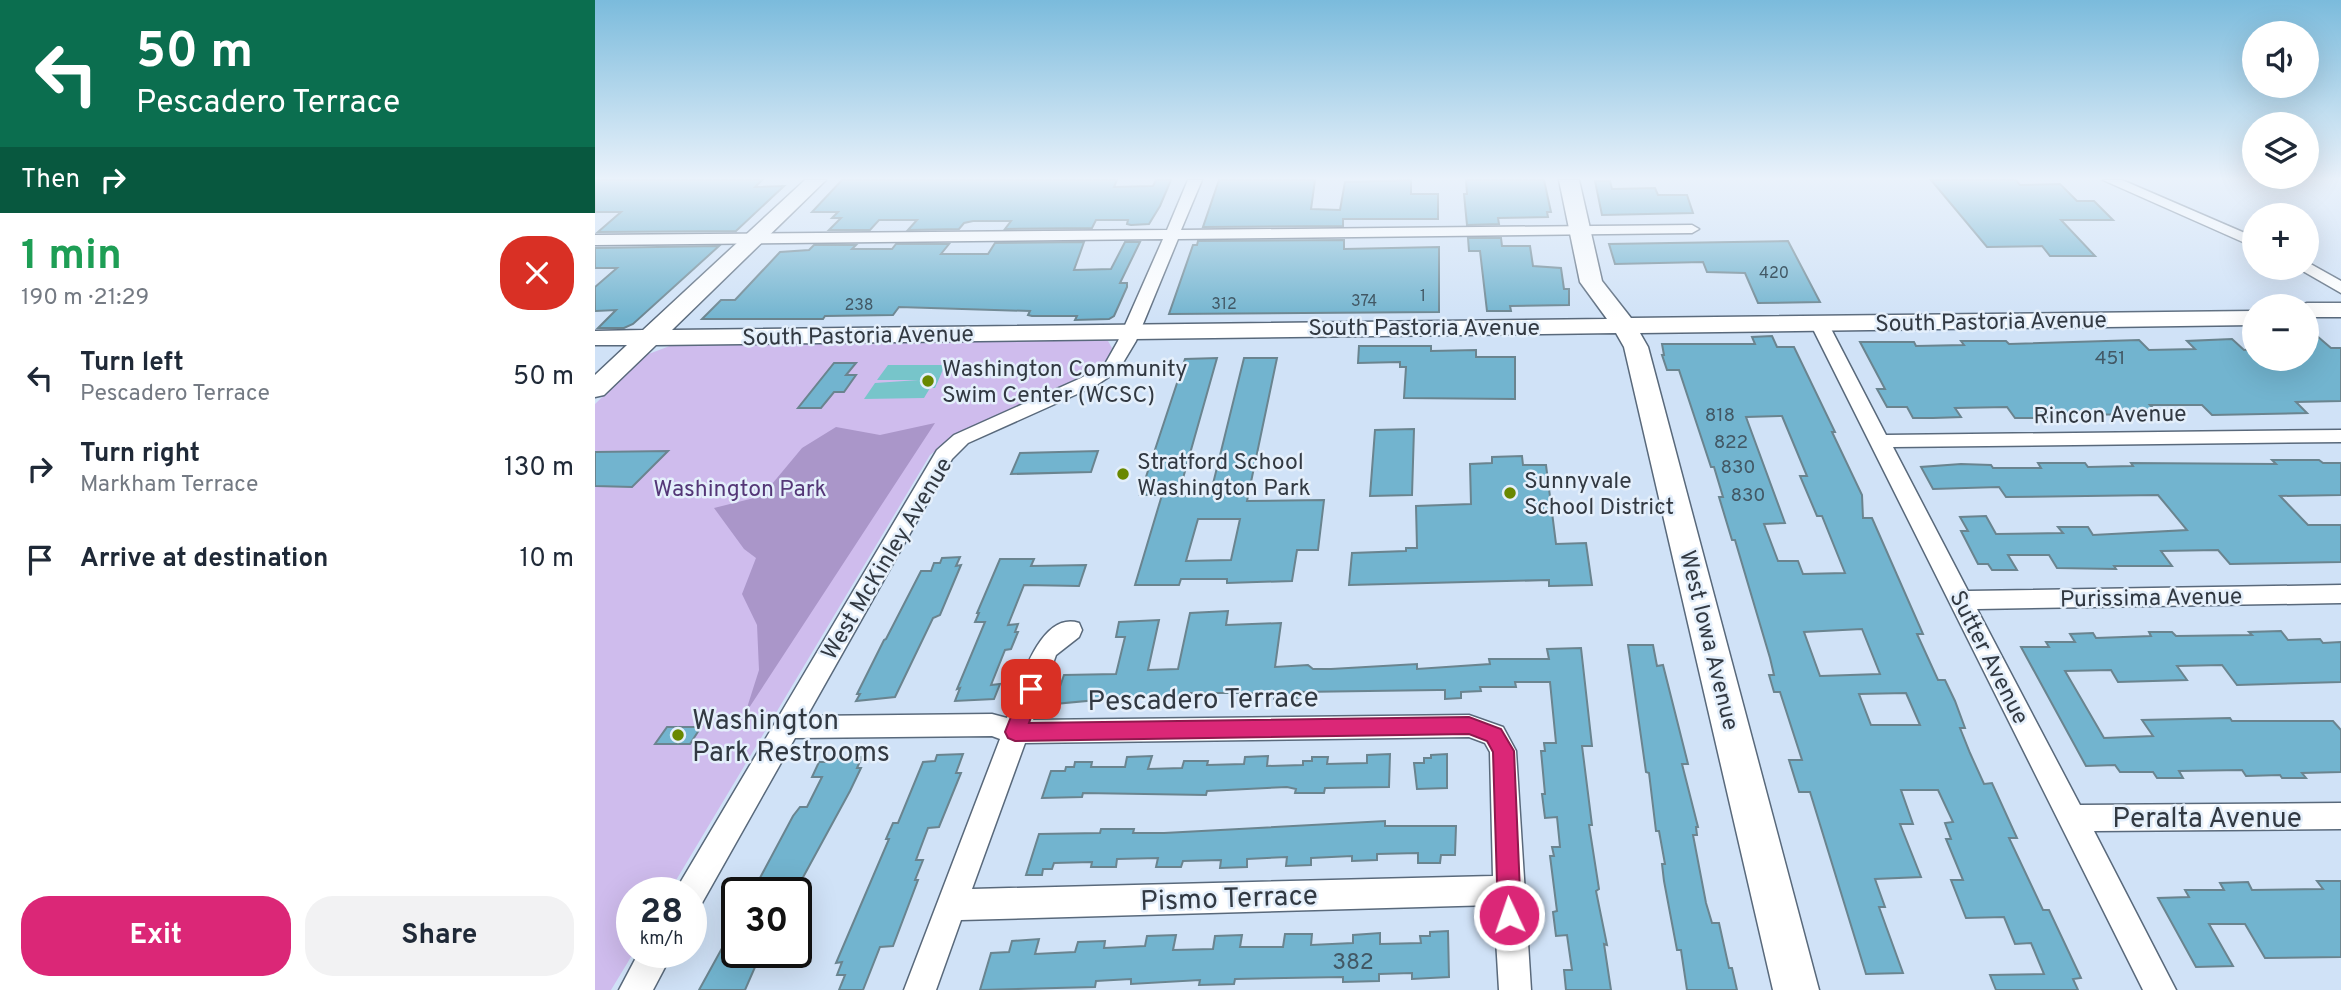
<!DOCTYPE html>
<html lang="en">
<head>
<meta charset="utf-8">
<style>
	:root { --surface:#fff; --page:#f2f2f3; --text:#1f2937; --muted:#747a83; --accent:#db2777 }
	body { margin:0; font-family:Overpass,sans-serif; background:var(--page); color:var(--text); height:100vh; display:flex; flex-direction:column; font-size:26px; white-space:nowrap }
	* { box-sizing:border-box; margin:0 }
	p { font-size:23px; color:var(--muted) }
	.icon { flex:none; width:38px; height:38px; fill:none; stroke:currentColor; stroke-width:2; stroke-linecap:round; stroke-linejoin:round }
	.map { position:relative; flex:1; overflow:hidden }
	.drawer { display:flex; flex-direction:column; background:var(--surface); width:595px }
	.drawer>* { flex:none }
	.guide { background:#0b6e4f; color:#fff; overflow:hidden }
	.tools { position:absolute; left:1647px; top:21px; display:grid; gap:14px }
	.tools a { display:grid; place-items:center; width:77px; height:77px; border-radius:50%; background:var(--surface); box-shadow:0 7px 28px #0002; font-size:35px }
	.speed { position:absolute; left:21px; top:877px; display:flex; gap:14px; font-size:35px; font-weight:700; text-align:center }
	.speed>* { display:grid; place-content:center; width:91px; height:91px; border-radius:50%; background:var(--surface); box-shadow:0 7px 28px #0002; line-height:1 }
	.speed small { font-size:18px; font-weight:400 }
	.speed .limit { border:4px solid #111; border-radius:10px; background:#fff; color:#111 }
	.pin { position:absolute; display:grid; place-items:center; width:60px; height:60px; color:#fff; margin:-30px; border-radius:14px; box-shadow:0 4px 10px #0006 }
	.me { position:absolute; width:77px; margin:-38px; rotate:357deg; stroke-linejoin:round; filter:drop-shadow(0 0 5px #0008) }
	.turn { display:flex; align-items:center; gap:24px; height:147px; padding:0 21px; font-size:32px }
	.turn .icon { width:91px; height:91px; stroke-width:2.5 }
	.turn b { display:block; font-size:49px; line-height:60px }
	.then { display:flex; align-items:center; height:66px; padding:0 21px; background:#0003; gap:14px; font-size:26px }
	.round { display:grid; place-items:center; flex:none; width:74px; height:74px; border-radius:28px; background:var(--page) }
	.overview { display:flex; align-items:center; justify-content:space-between; height:119px; padding:0 21px }
	h1 { font-size:42px; font-weight:700; line-height:52px; color:#1e9e55 }
	.cta { display:flex; gap:14px; margin-top:auto; padding:14px 21px }
	.cta a { flex:1; height:80px; border-radius:28px; background:var(--accent); color:#fff; font-size:28px; font-weight:700; line-height:80px; text-align:center }
	.cta a+a { background:var(--page); color:var(--text) }
	ul { padding:0; list-style:none }
	li { display:flex; align-items:center; gap:21px; height:91px; padding:0 21px }
	li div { flex:1 }
	li b { display:block; font-size:26px }
	li em { font-style:normal }
	main { display:flex; flex:1; min-height:0 }
	.map>svg:first-child { display:block }
	.green { fill:#cfbced }
	.forest { fill:#aa96c9 }
	.water { fill:#77c5ca }
	.building { fill:#72b4cf; stroke:#6a848f; stroke-width:2; fill-rule:evenodd }
	.lines { fill:none; stroke-linecap:round; stroke-linejoin:round }
	.street-casing { stroke:#59697b; stroke-width:3 }
	.secondary-casing { stroke:#59697b; stroke-width:3 }
	.street { fill:#fff; fill-rule:evenodd }
	.secondary { fill:#fff; fill-rule:evenodd }
	.route { fill:#db2777; stroke:#8e194d; stroke-width:2 }
	.poi-dot { fill:#698800; stroke:#e4effb; stroke-width:2.5 }
	.labels { text-anchor:middle; stroke-width:5; stroke-linejoin:round; paint-order:stroke }
	.far-number-label { font-size:16px; fill:#425865 }
	.number-label { font-size:19px; fill:#425865 }
	.street-label { font-size:23px; fill:#323942; stroke:#e4effb }
	.poi-label { font-size:23px; fill:#323942; stroke:#e4effb; text-anchor:start }
	.park-label { font-size:23px; fill:#543777; stroke:#e4effb }
	.near-number-label { font-size:23px; fill:#425865 }
	.near-street-label { font-size:28px; fill:#323942; stroke:#e4effb }
	.near-poi-label { font-size:28px; fill:#323942; stroke:#e4effb; text-anchor:start }
</style>
</head>
<body>
<main>
<section class="drawer">
<div class="guide">
<div class="turn"><svg class="icon" aria-label="left" viewBox="0 0 24 24"><path d="M17 20v-9H6M10 6l-5 5 5 5"/></svg><div><b>50 m</b>Pescadero Terrace</div></div>
<div class="then">Then<svg class="icon" aria-label="right" viewBox="0 0 24 24"><path d="M7 20v-9h11M14 6l5 5-5 5"/></svg></div>
</div>
<div class="overview"><div><h1>1 min</h1><p>190 m · 21:29</p></div><a class="round" style="background:#d93025;color:#fff"><svg class="icon" aria-label="close" viewBox="0 0 24 24"><path d="M6 6l12 12M18 6L6 18"/></svg></a></div>
<ul>
<li><svg class="icon" aria-label="left" viewBox="0 0 24 24"><path d="M17 20v-9H6M10 6l-5 5 5 5"/></svg><div><b>Turn left</b><p>Pescadero Terrace</p></div><em>50 m</em></li>
<li><svg class="icon" aria-label="right" viewBox="0 0 24 24"><path d="M7 20v-9h11M14 6l5 5-5 5"/></svg><div><b>Turn right</b><p>Markham Terrace</p></div><em>130 m</em></li>
<li><svg class="icon" aria-label="arrive" viewBox="0 0 24 24"><path d="M6 21V4h12l-3 4 3 4H6"/></svg><div><b>Arrive at destination</b></div><em>10 m</em></li>
</ul>
<div class="cta"><a>Exit</a><a>Share</a></div>
</section>
<div class="map">
<svg width="1746" height="990" viewBox="0 0 1746 990">
	<rect width="100%" height="100%" fill="#d0e2f7"/>
	<path class="green" d="M504,339L513,341L517,348L510,363L502,369L362,435L335,455L74,892H37V952H39L16,990H0V404L51,355L80,344Z"/>
	<path class="forest" d="M340,423L150,714L164,670L162,625L147,594L161,558L149,549L119,508L167,496L207,448L241,427L285,435Z"/>
	<path class="water" d="M293,365H350L340,388H335L329,398L269,399L280,383L324,380H282Z"/>
	<g class="building">
		<path d="M0,180H167L160,187L189,186L141,231L3,232L26,212H0Z"/>
		<path d="M247,180H522L519,187L558,186L561,180H576L565,206L554,224L536,225L532,224L533,220H501L497,228L410,229L416,221H378L369,223L364,229L313,230L322,220H284L275,230H234L246,218H237L243,212H217Z"/>
		<path d="M624,180H720L716,209L745,210L750,182L816,180V194H843V219H748V226L608,227Z"/>
		<path d="M871,180H949L956,212H952L953,217L903,218L904,224L872,225L869,194H872Z"/>
		<path d="M1336,180H1421L1425,185L1465,184L1482,201H1499L1518,220H1466L1500,256H1455L1447,246L1392,247Z"/>
		<path d="M1000,181H1015L1017,189L1060,188L1063,195H1092L1098,213L1007,215Z"/>
		<path d="M873,238H906L907,246H935L938,266L966,268L969,289H974V305L915,306L916,311H892L885,251H874Z"/>
		<path d="M749,240V249L844,247V312L574,314L598,245H602L603,241Z"/>
		<path d="M1193,241L1225,302L1163,303L1150,273L1112,272L1108,262L1020,264L1014,244Z"/>
		<path d="M489,242L479,270L516,269L530,242H545L525,283H532V287L519,316L514,319L480,320L482,316H437L433,315L435,311L304,307L298,315L230,316L228,319H107L126,300H140L185,252L214,250L219,245H261L257,249H297L301,244H354L346,254H393L400,243Z"/>
		<path d="M124,246L38,324L29,328H3L21,310L0,311V287L22,268H0V248Z"/>
		<path d="M1177,336L1182,347H1199L1240,432H1237L1267,495L1268,518H1277L1328,634H1322L1343,680H1350L1360,701L1370,728H1365L1375,753L1389,784L1397,783L1422,838H1414L1448,910H1454L1486,978L1478,979L1483,990H1401L1395,975L1449,974L1436,943L1420,944L1409,917L1371,918L1356,880H1368L1351,839H1356L1350,823L1358,822L1343,790H1306L1318,824H1305L1326,877L1280,879L1290,907H1284L1308,973L1271,974L1215,792H1204L1194,760H1207L1185,692H1179L1174,675H1179L1175,658L1140,540H1137L1124,497H1128L1119,467H1116L1084,370H1072L1067,355H1069L1067,344H1160L1157,337ZM1187,416L1212,476H1205L1222,516H1227L1250,573L1208,574L1203,561H1183L1169,524L1190,523L1151,417ZM1267,629L1285,674L1225,676L1209,632ZM1311,693L1325,725H1276L1264,694Z"/>
		<path d="M1722,336L1736,348H1746V401L1701,402L1712,413L1617,415L1607,405H1555L1564,414L1464,415L1466,418H1420L1412,407L1360,408L1366,417L1338,418H1318L1312,407H1292L1282,389H1290L1265,342H1319L1321,346L1369,345L1366,341H1411L1414,344L1544,340L1554,350L1600,349L1592,341L1637,339L1649,350L1659,349V359H1712V337Z"/>
		<path d="M764,346H836V351L881,350V357H920V399L809,398L811,367H805V362L763,363Z"/>
		<path d="M622,358L583,496H615L649,358H682L652,501L729,500L723,550H702L697,581L632,583V579H586L584,585H540L567,495H545L590,359ZM603,519H645L636,560L591,561Z"/>
		<path d="M239,363H261L251,375H261L249,392H239L226,408H203Z"/>
		<path d="M819,429L817,495L775,496L780,430Z"/>
		<path d="M73,451L37,487L0,486V452Z"/>
		<path d="M503,451L496,472L416,474L425,453Z"/>
		<path d="M927,456L928,465H951L961,544L991,543L997,585L954,586V580L754,585L757,553L811,551V548H822L821,506L876,504L875,464L897,463V457Z"/>
		<path d="M1677,460H1724L1728,463H1746V495L1685,496L1713,525H1746V562L1635,564L1623,550L1566,551L1577,566H1519L1521,569L1462,568L1454,555H1413L1422,570H1397L1393,564H1383L1366,531H1373L1365,517L1391,516L1401,534L1468,533L1463,527H1493L1498,535L1592,530L1563,495L1411,497L1404,487L1338,489L1326,467L1366,464L1396,465L1398,468H1446L1443,463H1490L1493,467L1538,466L1536,463L1681,464Z"/>
		<path d="M365,557L361,566L366,565L345,615L338,618L300,697L261,701L265,694H262L289,640L291,639L326,571H336L339,563H345L347,558Z"/>
		<path d="M405,559H439L436,566L491,565L484,586L429,585L413,625L423,624L420,632H423L416,649L410,650L396,685L405,684L399,699L360,701L365,688L362,689L390,622H380L384,613H382Z"/>
		<path d="M633,611L631,625L686,623L680,667L713,665L718,669H736L822,664V669L895,664L894,659H954L952,649L986,648L997,746H987L997,825H994L1004,889L1001,891L1012,945L1009,944L1016,990H971L969,970H977L972,935L961,936L958,912L962,911L955,856H959L957,847H965L962,817L950,818L947,794H950L946,751H950L949,743H961L955,682H920L921,687H885L886,691L866,692V698L850,699V690H843L704,692V698L679,699L680,693H595L594,698H543L541,704H522L524,698L459,704L469,675L521,674L530,637H521L524,622L564,620L553,670L583,669L595,613Z"/>
		<path d="M1686,631L1693,640L1725,639L1728,643L1746,642V682L1642,685L1627,665L1582,666L1592,680L1523,682L1516,670L1470,671L1509,738L1558,736L1547,720L1635,718L1637,721H1738L1746,730V772L1707,773L1711,778H1687L1685,775L1651,776L1647,770L1584,771L1588,778H1562L1558,772H1525L1520,765L1491,766L1426,647H1454L1451,642H1480L1475,634L1498,633L1501,638L1556,636L1554,632H1577L1581,636L1657,635L1654,632Z"/>
		<path d="M1033,645H1058L1062,666L1068,665L1093,764H1087L1103,827H1101L1102,835H1098L1111,903L1117,923H1124L1134,968H1137L1142,990H1092L1086,950H1082L1069,881L1067,864H1070L1064,831H1061L1054,773L1051,772Z"/>
		<path d="M72,727H106L95,744H60Z"/>
		<path d="M368,754L361,773H366L344,827L333,828L321,860H328L320,880H323L298,946L285,947L268,990H244L250,975H242L247,962L241,963L294,839H291L298,823H303L328,762L340,761L342,755Z"/>
		<path d="M795,754L794,787L730,788L729,793H700L701,789L692,787L612,791L611,795L488,793L487,797L447,798L456,771H470L471,767H479L480,762H497L496,767H530L532,757L557,756L553,769L587,768L589,761H613L612,765L649,764L650,757L673,756L672,766L708,765V761H717V757H733L732,764L772,763V755Z"/>
		<path d="M852,754V788L822,789L819,763H829V758H836V755Z"/>
		<path d="M267,757L262,768H266L255,791L200,892H171L173,889H159L198,816L205,807H212L227,777H217L224,762H235L237,758Z"/>
		<path d="M790,821V826H861L860,855H846L845,863H823V853L782,854V860L757,861V856L716,858V865L691,866L692,857L652,859V867L625,868L626,860L588,861L586,867H561L563,858L522,859L521,867H496L497,862L459,863L457,869H448L447,875H431L444,834L505,833L506,829H539L538,833H569Z"/>
		<path d="M1722,881H1746V957L1670,958L1650,924H1614L1638,966L1601,967L1563,898L1594,897L1590,890H1629L1625,883L1653,882L1657,890L1728,889Z"/>
		<path d="M142,921V952H174L166,967H160L150,990H104Z"/>
		<path d="M853,931L854,977L817,979V973L784,974V981L748,982V977L640,979L639,984L604,985L605,980L536,984V979L501,981L500,987L385,990L396,953L414,952L417,941L444,939L440,954L480,952L483,942L510,941L509,948L550,946L552,936L581,935L578,950L618,949L620,936L647,935L645,947H688L690,934H717L716,945L758,943V935L785,933V944L826,943L825,936H835V932Z"/>
	</g>
	<g class="lines">
		<defs>
			<g id="street">
				<path d="M593,180H607L586,230L1097,225L1104,229L1097,233L583,239L541,341L523,371L500,386L373,443L357,459L212,716L397,714L412,718C423,691 443,610 484,623L487,630L484,637L461,655L438,720L874,715L908,727L921,751L936,990H904L899,905L366,920L341,990H309L405,739L397,736L200,738L107,903L96,908V892H81L85,883L342,450L359,435L486,378L510,364L523,341L568,239L0,245V235L572,230ZM874,737L890,743L895,752L898,876L377,889L430,743Z"/>
				<path d="M1508,180H1527L1659,237V247Z"/>
				<path d="M1712,262L1746,281V293L1706,270L1705,268H1712Z"/>
				<path d="M1224,318L1233,323L1291,435L1746,430V442L1298,447L1373,591L1746,585V603L1382,609L1485,805L1746,803V829L1499,831L1581,990H1548L1215,323Z"/>
				<path d="M44,952H78L58,990H24Z"/>
			</g>
			<g id="secondary">
				<path d="M210,180H231L77,330L1012,319L985,282L964,180H984L1007,281L1036,318L1659,311V325L1045,333L1053,347L1224,990H1178L1029,347L1021,333L61,345L9,395L0,397V375L32,345H0V331L48,330Z"/>
				<path d="M1712,303H1746V317H1712V306H1703Z"/>
			</g>
		</defs>
		<use href="#street" class="street-casing"/>
		<use href="#secondary" class="secondary-casing"/>
		<use href="#street" class="street"/>
		<use href="#secondary" class="secondary"/>
	</g>
	<linearGradient id="sky" x2="0" y2="1"><stop stop-color="#7bbbdc"/><stop offset="0.56" stop-color="#eaf2fb"/><stop offset="1" stop-color="#eaf2fb" stop-opacity="0"/></linearGradient>
	<rect width="1746" height="319" fill="url(#sky)"/>
	<path class="route" d="M436,681L443,684L446,689L434,723L874,717L906,729L919,751L926,915L923,923L914,926L906,923L903,915L898,752L892,741L874,734L420,741L413,738L410,732L429,684Z"/>
	<g class="poi-dot">
		<circle cx="333" cy="381" r="7"/>
		<circle cx="528" cy="474" r="7"/>
		<circle cx="915" cy="493" r="7"/>
		<circle cx="83" cy="735" r="7"/>
	</g>
	<g class="labels">
		<g class="far-number-label">
			<text x="1179" y="278">420</text>
			<text x="828" y="301">1</text>
			<text x="769" y="306">374</text>
			<text x="629" y="309">312</text>
			<text x="264" y="310">238</text>
		</g>
		<g class="number-label">
			<text x="1515" y="364">451</text>
			<text x="1125" y="421">818</text>
			<text x="1136" y="448">822</text>
			<text x="1143" y="473">830</text>
			<text x="1153" y="501">830</text>
		</g>
		<g class="street-label">
			<text transform="translate(1396 321) rotate(-1)" y="8">South Pastoria Avenue</text>
			<text x="829" y="335">South Pastoria Avenue</text>
			<text transform="translate(263 335) rotate(-1)" y="8">South Pastoria Avenue</text>
			<text transform="translate(1515 414) rotate(-1)" y="8">Rincon Avenue</text>
			<text transform="translate(291 558) rotate(-59)" y="8">West McKinley Avenue</text>
			<text transform="translate(1556 597) rotate(-1)" y="8">Purissima Avenue</text>
			<text transform="translate(1115 640) rotate(76)" y="8">West Iowa Avenue</text>
			<text transform="translate(1395 657) rotate(63)" y="8">Sutter Avenue</text>
		</g>
		<g class="poi-label">
			<text x="347" y="376">Washington Community<tspan x="347" dy="26">Swim Center (WCSC)</tspan></text>
			<text x="542" y="469">Stratford School<tspan x="542" dy="26">Washington Park</tspan></text>
			<text x="929" y="488">Sunnyvale<tspan x="929" dy="26">School District</tspan></text>
		</g>
		<g class="park-label">
			<text x="145" y="496">Washington Park</text>
		</g>
		<g class="near-number-label">
			<text x="758" y="969">382</text>
		</g>
		<g class="near-street-label">
			<text transform="translate(608 698) rotate(-1)" y="10">Pescadero Terrace</text>
			<text x="1612" y="827">Peralta Avenue</text>
			<text transform="translate(634 897) rotate(-2)" y="10">Pismo Terrace</text>
		</g>
		<g class="near-poi-label">
			<text x="97" y="729">Washington<tspan x="97" dy="32">Park Restrooms</tspan></text>
		</g>
	</g>
</svg>
<div class="tools">
<a><svg class="icon" aria-label="sound" viewBox="0 0 24 24"><path d="M4 9h4l5-4v14l-5-4H4zM17 9q2 3 0 6"/></svg></a>
<a><svg class="icon" aria-label="layers" viewBox="0 0 24 24"><path d="M12 4l9 5-9 5-9-5zM3 14l9 5 9-5"/></svg></a>
<a>+</a>
<a>−</a>
</div>
<div class="speed"><div>28<small>km/h</small></div><div class="limit">30</div></div>
<div class="pin" style="left:436px;top:689px;background:#d93025"><svg class="icon" aria-label="arrive" viewBox="0 0 24 24"><path d="M6 21V4h12l-3 4 3 4H6"/></svg></div>
<svg class="me" style="left:914px;top:915px" viewBox="-20 -20 40 40"><circle r="17" fill="#db2777" stroke="#fff" stroke-width="3"/><path d="M0-11L8 9 0 5-8 9z" fill="#fff"/></svg>
</div>
</main>
</body>
</html>
